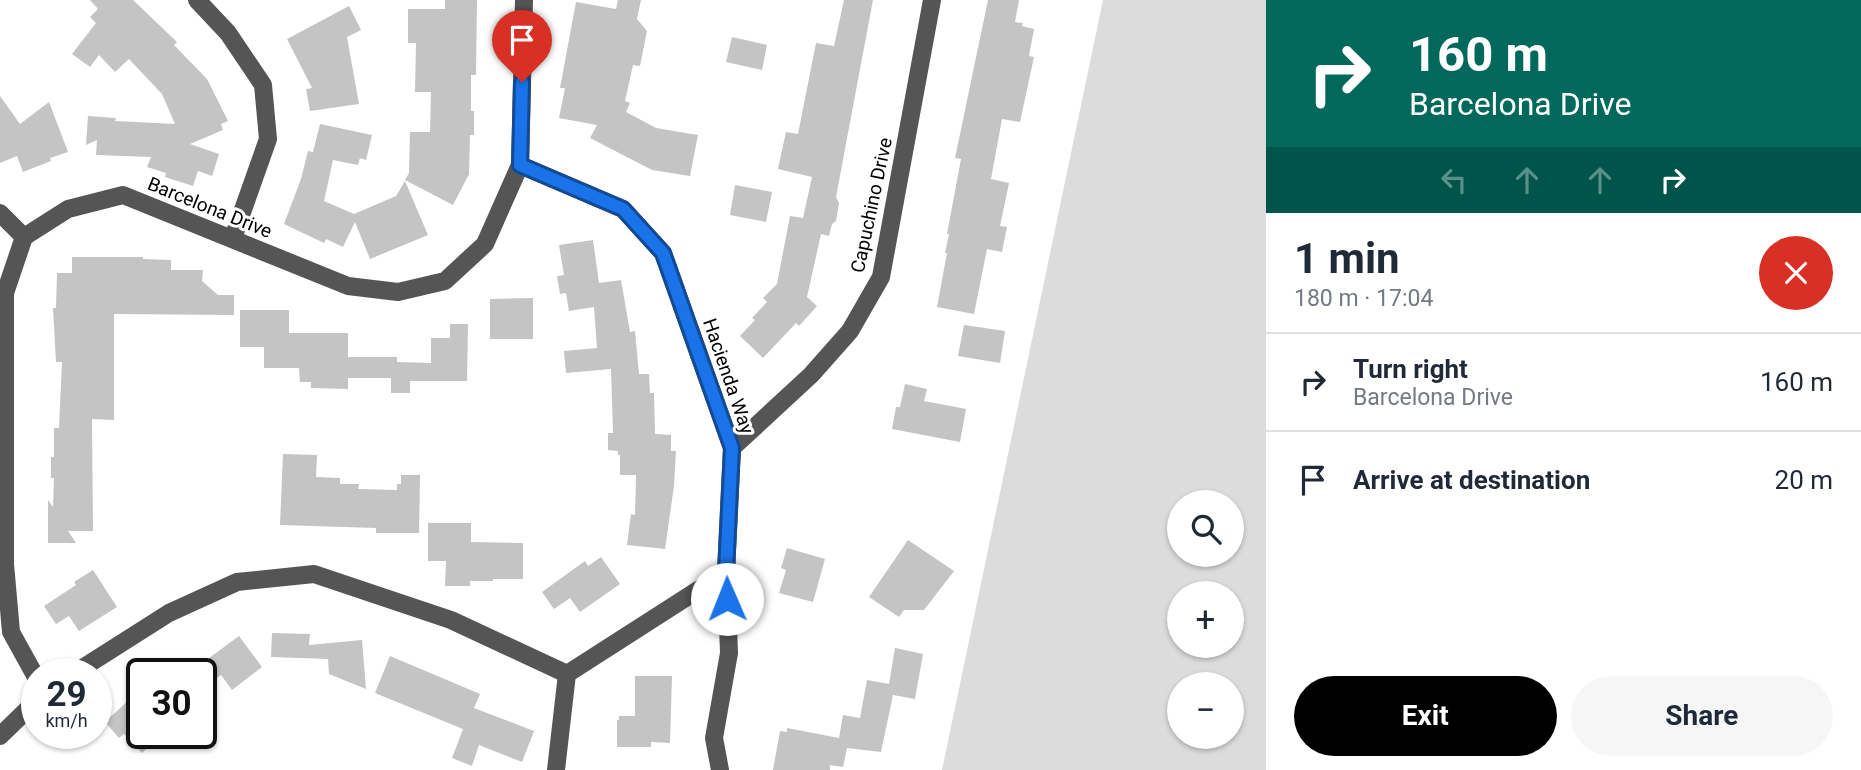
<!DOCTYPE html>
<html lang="en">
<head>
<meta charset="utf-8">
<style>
	:root { --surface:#fff; --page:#f6f6f7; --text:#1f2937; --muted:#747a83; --line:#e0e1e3; --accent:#000 }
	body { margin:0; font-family:Roboto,sans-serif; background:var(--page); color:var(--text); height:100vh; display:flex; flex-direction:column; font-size:26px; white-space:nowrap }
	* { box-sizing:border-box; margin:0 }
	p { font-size:23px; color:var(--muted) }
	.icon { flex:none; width:38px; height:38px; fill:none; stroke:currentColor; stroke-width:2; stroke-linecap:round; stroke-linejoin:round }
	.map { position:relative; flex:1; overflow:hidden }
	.drawer { display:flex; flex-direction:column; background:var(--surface); width:595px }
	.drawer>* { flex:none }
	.banner { background:#00695c; color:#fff; overflow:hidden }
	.tools { position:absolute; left:1167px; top:490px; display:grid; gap:14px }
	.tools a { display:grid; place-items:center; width:77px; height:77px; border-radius:50%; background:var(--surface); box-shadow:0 2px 5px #0004; font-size:35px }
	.speed { position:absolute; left:21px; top:658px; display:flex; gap:14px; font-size:35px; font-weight:700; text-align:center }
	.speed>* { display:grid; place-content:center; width:91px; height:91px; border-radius:50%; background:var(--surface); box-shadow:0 2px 5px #0004; line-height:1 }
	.speed small { font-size:18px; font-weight:400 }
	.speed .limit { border:4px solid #111; border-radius:10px; background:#fff; color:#111 }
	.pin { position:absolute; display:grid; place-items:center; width:60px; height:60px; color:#fff; margin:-72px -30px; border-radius:50% 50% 50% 0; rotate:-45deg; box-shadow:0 0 7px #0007 }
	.pin .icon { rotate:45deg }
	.me { position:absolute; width:77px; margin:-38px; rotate:359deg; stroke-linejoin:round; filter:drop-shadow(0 0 5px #0008) }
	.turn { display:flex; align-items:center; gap:24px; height:147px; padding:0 28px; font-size:32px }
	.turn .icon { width:91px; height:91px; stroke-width:2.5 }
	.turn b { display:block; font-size:49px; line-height:60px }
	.lanes { display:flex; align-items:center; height:66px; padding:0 28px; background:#0003; justify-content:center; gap:35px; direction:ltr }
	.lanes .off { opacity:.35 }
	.round { display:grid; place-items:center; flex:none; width:74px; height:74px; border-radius:37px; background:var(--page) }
	.summary { display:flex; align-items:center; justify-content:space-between; height:119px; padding:0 28px }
	h1 { font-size:42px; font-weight:700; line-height:52px }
	.action { display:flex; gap:14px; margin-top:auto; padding:14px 28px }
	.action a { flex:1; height:80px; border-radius:42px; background:var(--accent); color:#fff; font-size:28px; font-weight:700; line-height:80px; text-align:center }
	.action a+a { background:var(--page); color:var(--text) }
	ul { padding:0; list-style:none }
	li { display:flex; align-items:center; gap:21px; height:98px; padding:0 28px; border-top:2px solid var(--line) }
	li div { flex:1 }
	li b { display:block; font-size:26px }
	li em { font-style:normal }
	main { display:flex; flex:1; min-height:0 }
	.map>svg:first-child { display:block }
	.green { fill:#dcdcdc; fill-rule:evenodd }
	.building { fill:#c4c4c4 }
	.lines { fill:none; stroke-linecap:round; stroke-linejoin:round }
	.minor { stroke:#555; stroke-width:18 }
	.route-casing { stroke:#114b97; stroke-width:18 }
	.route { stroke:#1a73e8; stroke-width:12 }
	.labels { text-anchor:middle; stroke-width:6; stroke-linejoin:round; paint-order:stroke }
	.street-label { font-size:19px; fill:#000; stroke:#fff }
</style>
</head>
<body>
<main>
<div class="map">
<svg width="1266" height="770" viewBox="0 0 1266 770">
	<rect width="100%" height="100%" fill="#fff"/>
	<path class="green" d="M1103,0H1266V770H942ZM1180,502H1232V555H1180ZM1180,593H1232V646H1180ZM1180,684H1232V737H1180Z"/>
	<g class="building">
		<path d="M90,0H133L177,42L174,45L207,79L228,121L221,124L223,130L190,144L219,154L212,176L198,171L193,186L165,177L166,173L147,167L151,157L96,155L97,140L86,145L88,116L116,118L115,121L175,124L162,94L129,59L115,72L99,55L90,67L72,54L96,23L90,17L98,9Z"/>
		<path d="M445,0H477L476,75H471V111H474V135H470L469,174L453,205L405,180L409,173L410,132H430L431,92H415L416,43H408V9H445Z"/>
		<path d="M618,0H641L637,19L647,31L640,66L633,65L625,101L630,103L626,112L656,128L698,135L690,176L652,170L590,138L597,125L559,118L565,88H560L576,2L616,9Z"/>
		<path d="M844,0H873L836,197L839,203L836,221L832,224L829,236L821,234L807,297L817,306L799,326L796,323L763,358L740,336L755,320L752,318L767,302L763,298L777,284L790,216L803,218L812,177L778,169L786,132L798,134L816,43L834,46Z"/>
		<path d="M988,0H1019L1015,22L1023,23L1022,26L1034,29L1029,56L1034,57L1020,122L1002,119L991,179L1009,183L1000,226L1007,227L1002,252L987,249L974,314L937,307L947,253H945L949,234H947L961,159L955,158Z"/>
		<path d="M349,6L361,30L347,37L359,104L310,111L306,89L312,88L287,39Z"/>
		<path d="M732,37L767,45L762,70L726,62Z"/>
		<path d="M0,96L20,124L49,102L68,152L50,158L51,161L23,172L17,156L0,163Z"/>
		<path d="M320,124L372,135L366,160L360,158L358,165L333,160L324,201L354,214L396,196L405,181L428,235L370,259L355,222L343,247L326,239L324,243L284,224L301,179L308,151L313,152Z"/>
		<path d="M735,185L772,192L766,222L730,215Z"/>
		<path d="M593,240L599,283L621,280L630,332L635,331L639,374H649L650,393H654L655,434L671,435V451H676L674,486L665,549L627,545L631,514L635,515L636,475H620V455H618V451L608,450V433H613L611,369L566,373L564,351L597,348L594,307L569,311L566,293L560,294L557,276L564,275L559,245Z"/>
		<path d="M72,257H143V259L171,260V270H203L202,281L218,295H234V315L114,314V420L92,419L93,531H68L76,543H48V500L53,507L54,478H51V457H54V428H59L62,362H56L53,308H56L57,273H72Z"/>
		<path d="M533,298V339H490V299Z"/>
		<path d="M240,310H289V333H348V357H397V362L431,363V338H450V324H468L467,381H410V393H391V378H348V389L311,388V382H300L299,368H264V347H240Z"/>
		<path d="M964,325L1005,331L1000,363L958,356Z"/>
		<path d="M905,384L927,389L924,401L966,409L960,442L892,429L896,407H900Z"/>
		<path d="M283,454L317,455L316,477L340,478V484H359L358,489L397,490V484H401V475H420L419,533H376V528L280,525Z"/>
		<path d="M428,523H471V542L523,543V579H493V581H470V586H445L446,561H428Z"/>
		<path d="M908,540L954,571L924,610H904L899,617L869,597Z"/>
		<path d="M787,548L825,559L813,602L779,593L786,570L781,568Z"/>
		<path d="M601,557L620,584L580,612L570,598L554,609L542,592L585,561L588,566Z"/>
		<path d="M93,570L117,607L79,631L69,616L56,624L44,606L76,585L74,582Z"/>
		<path d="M272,633L310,634L309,645L362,640L366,689L329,674L328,659L271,657Z"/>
		<path d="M239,636L262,667L232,690L221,675L201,689V664Z"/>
		<path d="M895,648L923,654L915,699L893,695L881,752L847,748L843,767L830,765V770H773L780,731L787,732V728L839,738L843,715L860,718L867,680L889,684Z"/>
		<path d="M390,656L480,694L474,708L534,731L522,762L479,745L472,766L452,758L463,729L375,693Z"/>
		<path d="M635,676H672L670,743L651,742V747H617V720H619V716H635Z"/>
		<path d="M142,688V733H163L142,753L124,734L119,738L105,722Z"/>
	</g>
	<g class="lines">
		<g class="minor">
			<path d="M197,0L228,33L263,85L268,139L233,238"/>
			<path d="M520,165L623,209L663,253L732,448L726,572L729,653L714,738L720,770"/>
			<path d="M0,213L24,237"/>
			<path d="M732,448L811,375L850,331L881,277L932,0"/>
			<path d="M73,674L169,613L237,582L314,574L451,620L567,674"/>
			<path d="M37,679L11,632L5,564V293L24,237L68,209L123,195L348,286L398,292L445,281L485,244L520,165L524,0"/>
			<path d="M0,736L37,700"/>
			<path d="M556,770L567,674L726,572"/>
		</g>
	</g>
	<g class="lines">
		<defs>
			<path id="route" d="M522,82L520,165L623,209L663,253L732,448L726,572L727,599"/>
		</defs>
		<use href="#route" class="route-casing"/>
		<use href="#route" class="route"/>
	</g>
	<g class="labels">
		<g class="street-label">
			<text transform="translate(871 205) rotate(-78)" y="7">Capuchino Drive</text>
			<text transform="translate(210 207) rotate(22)" y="7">Barcelona Drive</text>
			<text transform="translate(729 376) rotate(71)" y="7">Hacienda Way</text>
		</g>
	</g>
</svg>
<div class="tools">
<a><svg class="icon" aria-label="search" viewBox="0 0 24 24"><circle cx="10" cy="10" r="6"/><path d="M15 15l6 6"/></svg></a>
<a>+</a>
<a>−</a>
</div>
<div class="speed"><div>29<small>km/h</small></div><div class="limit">30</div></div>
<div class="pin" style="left:522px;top:82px;background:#d93025"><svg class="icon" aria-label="arrive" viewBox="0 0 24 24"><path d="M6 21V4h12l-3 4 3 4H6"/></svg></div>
<svg class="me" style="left:727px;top:599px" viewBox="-20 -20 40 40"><circle r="19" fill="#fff"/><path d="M0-13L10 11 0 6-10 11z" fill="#1a73e8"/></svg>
</div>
<section class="drawer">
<div class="banner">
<div class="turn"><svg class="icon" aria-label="right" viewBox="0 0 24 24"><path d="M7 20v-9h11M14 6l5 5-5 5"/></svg><div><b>160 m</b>Barcelona Drive</div></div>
<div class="lanes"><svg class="icon off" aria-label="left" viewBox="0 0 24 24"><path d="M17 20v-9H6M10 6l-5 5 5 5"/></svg><svg class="icon off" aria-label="ahead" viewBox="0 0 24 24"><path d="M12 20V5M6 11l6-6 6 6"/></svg><svg class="icon off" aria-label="ahead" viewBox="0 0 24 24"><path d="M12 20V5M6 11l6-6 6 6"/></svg><svg class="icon" aria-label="right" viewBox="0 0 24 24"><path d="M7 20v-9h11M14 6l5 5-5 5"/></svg></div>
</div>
<div class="summary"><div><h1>1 min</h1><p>180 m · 17:04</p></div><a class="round" style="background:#d93025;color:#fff"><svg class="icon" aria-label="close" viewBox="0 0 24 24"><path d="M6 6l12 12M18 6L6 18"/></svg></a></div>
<ul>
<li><svg class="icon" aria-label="right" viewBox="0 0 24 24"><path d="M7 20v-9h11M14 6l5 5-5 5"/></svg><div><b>Turn right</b><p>Barcelona Drive</p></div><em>160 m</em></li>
<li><svg class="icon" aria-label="arrive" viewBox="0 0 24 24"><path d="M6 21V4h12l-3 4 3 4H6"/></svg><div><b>Arrive at destination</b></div><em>20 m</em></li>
</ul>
<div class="action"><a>Exit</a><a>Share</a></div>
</section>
</main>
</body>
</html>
